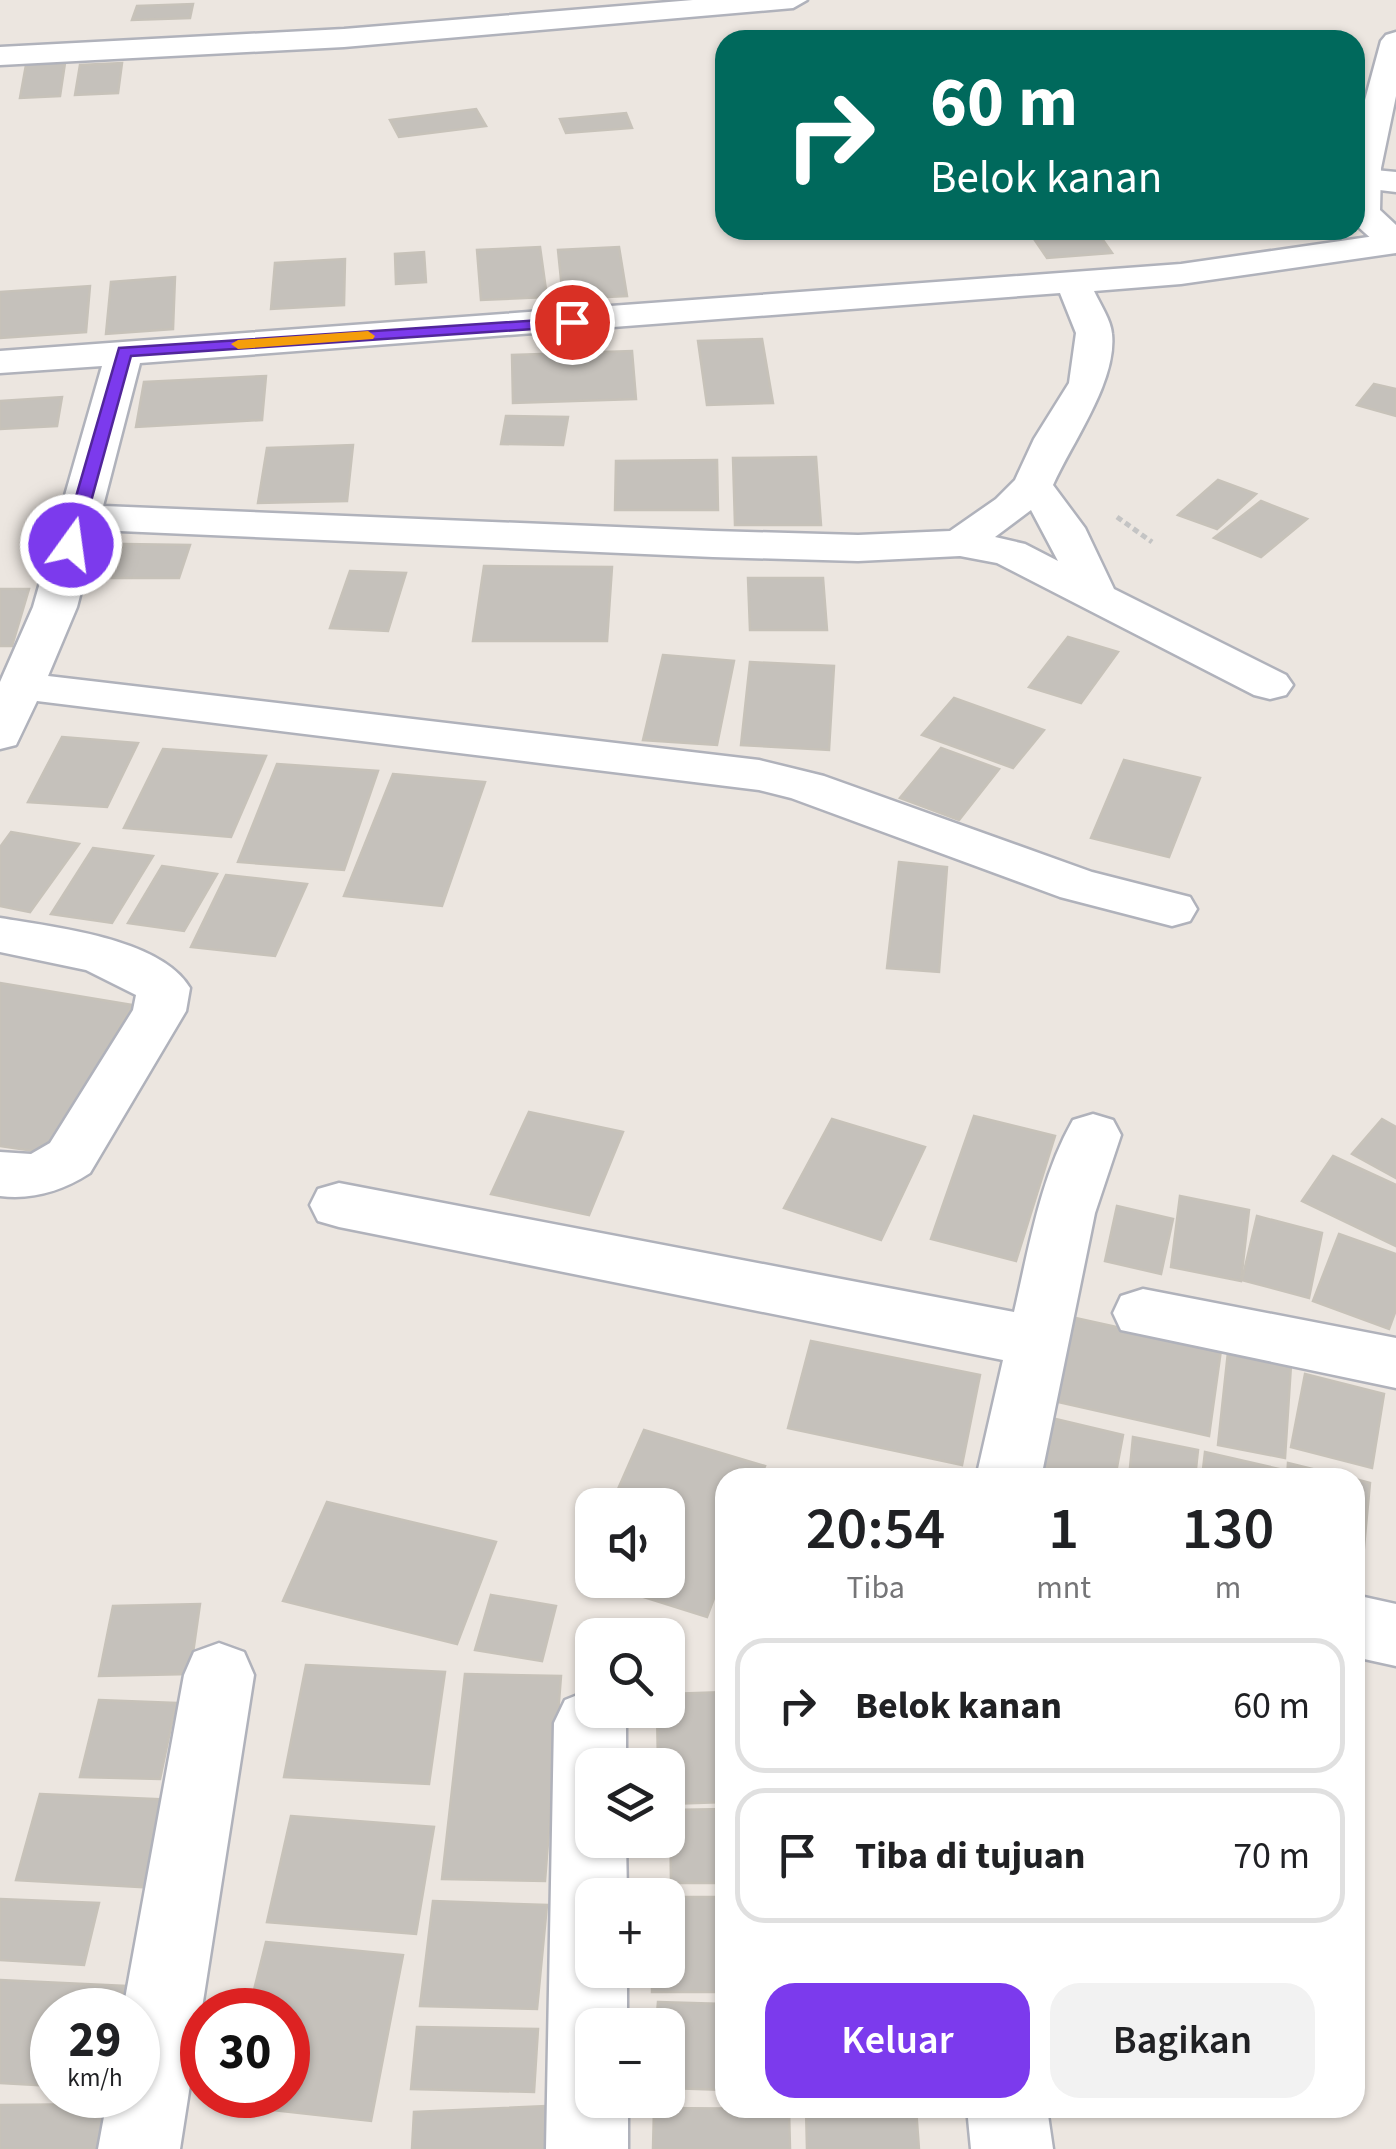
<!DOCTYPE html>
<html lang="id">
<head>
<meta charset="utf-8">
<style>
	:root { --surface:#fff; --page:#f2f2f2; --text:#202124; --muted:#757577; --line:#e0e0e0; --accent:#7c3aed }
	body { margin:0; font-family:"Source Sans 3",sans-serif; background:var(--page); color:var(--text); height:100vh; display:flex; flex-direction:column; font-size:38px; white-space:nowrap }
	* { box-sizing:border-box; margin:0 }
	p { font-size:32px; color:var(--muted) }
	.icon { flex:none; width:55px; height:55px; fill:none; stroke:currentColor; stroke-width:2; stroke-linecap:round; stroke-linejoin:round }
	.map { position:relative; flex:1; overflow:hidden }
	.drawer { position:absolute; left:715px; top:1468px; width:650px; height:650px; display:flex; flex-direction:column; background:var(--surface); border-radius:30px; box-shadow:0 2px 8px #0004 }
	.drawer>* { flex:none }
	.top-card { position:absolute; left:715px; top:30px; width:650px; height:210px; border-radius:30px; box-shadow:0 2px 8px #0004; background:#00695c; color:#fff; overflow:hidden }
	.tools { position:absolute; left:575px; top:1488px; display:grid; gap:20px }
	.tools a { display:grid; place-items:center; width:110px; height:110px; border-radius:20px; background:var(--surface); box-shadow:0 2px 8px #0004; font-size:50px }
	.speed { position:absolute; left:30px; top:1988px; display:flex; gap:20px; font-size:50px; font-weight:700; text-align:center }
	.speed>* { display:grid; place-content:center; width:130px; height:130px; border-radius:50%; background:var(--surface); box-shadow:0 2px 8px #0004; line-height:1 }
	.speed small { font-size:25px; font-weight:400 }
	.speed .limit { border:15px solid #d22; background:#fff; color:#111 }
	.pin { position:absolute; display:grid; place-items:center; width:85px; height:85px; color:#fff; margin:-42px; border:5px solid #fff; border-radius:50%; box-shadow:0 2px 10px #0007 }
	.me { position:absolute; width:110px; margin:-55px; rotate:14deg; stroke-linejoin:round; filter:drop-shadow(0 0 8px #0008) }
	.turn { display:flex; align-items:center; gap:35px; height:210px; padding:0 50px; font-size:45px }
	.turn .icon { width:130px; height:130px; stroke-width:2.5 }
	.turn b { display:block; font-size:70px; line-height:85px }
	.eta { display:flex; justify-content:space-evenly; align-items:center; height:170px; text-align:center }
	.eta b { font-size:60px; font-weight:600; line-height:70px }
	.action { display:flex; gap:20px; margin-top:auto; padding:20px 50px }
	.action a { flex:1; height:115px; border-radius:30px; background:var(--accent); color:#fff; font-size:40px; font-weight:600; line-height:115px; text-align:center }
	.action a+a { background:var(--page); color:var(--text) }
	ul { padding:0; list-style:none }
	li { display:flex; align-items:center; gap:30px; height:135px; margin:0 20px 15px; padding:0 30px; border:5px solid var(--line); border-radius:30px }
	li div { flex:1 }
	li b { display:block; font-size:38px }
	li em { font-style:normal }
	.map>svg:first-child { display:block }
	.building { fill:#c5c1bb; stroke:#c7c2b9; stroke-width:2.5 }
	.lines { fill:none; stroke-linecap:round; stroke-linejoin:round }
	.minor-casing { stroke:#b0b2bb; stroke-width:5 }
	.tertiary-casing { stroke:#b0b2bb; stroke-width:5 }
	.path { stroke:#c4c4c4; stroke-width:5; stroke-dasharray:6 4; stroke-linecap:butt }
	.minor { fill:#fff; fill-rule:evenodd }
	.tertiary { fill:#fff; fill-rule:evenodd }
	.route { fill:#7c3aed; stroke:#51269a; stroke-width:2.5 }
	.slow { fill:#f59e0b }
</style>
</head>
<body>
<div class="map">
<svg width="1396" height="2149" viewBox="0 0 1396 2149">
	<rect width="100%" height="100%" fill="#ece6e0"/>
	<g class="building">
		<path d="M193,4L190,18L132,20L137,6Z"/>
		<path d="M65,63L60,96L20,98L26,65Z"/>
		<path d="M122,63L118,93L75,95L80,65Z"/>
		<path d="M476,109L486,126L399,137L390,120Z"/>
		<path d="M626,113L632,128L566,133L560,119Z"/>
		<path d="M1028,230H1096L1112,253L1047,258Z"/>
		<path d="M540,247L547,297L481,300L477,250Z"/>
		<path d="M619,247L627,296L563,299L558,250Z"/>
		<path d="M424,252L426,282L396,284L395,254Z"/>
		<path d="M345,259L344,305L271,309L275,263Z"/>
		<path d="M175,277L173,329L106,334L111,282Z"/>
		<path d="M90,286L86,332L0,338V292Z"/>
		<path d="M762,339L773,403L707,405L698,341Z"/>
		<path d="M632,351L636,399L513,403L512,355Z"/>
		<path d="M266,376L262,420L136,427L144,382Z"/>
		<path d="M1374,384L1396,389V416L1357,405Z"/>
		<path d="M62,397L57,426L0,429V401Z"/>
		<path d="M506,416L568,417L563,445L501,444Z"/>
		<path d="M353,445L347,501L258,503L267,448Z"/>
		<path d="M816,457L821,525H735L733,458Z"/>
		<path d="M717,460L718,510H615L616,461Z"/>
		<path d="M1218,480L1256,494L1217,529L1178,515Z"/>
		<path d="M1261,501L1307,519L1261,557L1214,538Z"/>
		<path d="M124,544L190,545L179,578H112Z"/>
		<path d="M484,566L612,567L607,641H473Z"/>
		<path d="M350,571L406,573L388,631L330,628Z"/>
		<path d="M748,578H823L827,630H750Z"/>
		<path d="M0,589H29L12,646H0Z"/>
		<path d="M1068,637L1118,652L1081,703L1029,687Z"/>
		<path d="M663,655L734,661L717,745L643,740Z"/>
		<path d="M750,662L834,666L829,750L741,745Z"/>
		<path d="M954,698L1044,730L1013,768L922,735Z"/>
		<path d="M62,737L138,743L107,807L28,802Z"/>
		<path d="M941,748L999,769L959,820L900,798Z"/>
		<path d="M163,749L266,756L231,837L124,828Z"/>
		<path d="M1124,760L1200,778L1169,857L1091,838Z"/>
		<path d="M277,764L378,771L344,870L238,862Z"/>
		<path d="M393,774L485,782L442,906L344,896Z"/>
		<path d="M11,832L79,844L30,912L0,906V847Z"/>
		<path d="M93,848L153,856L112,923L51,914Z"/>
		<path d="M899,862L947,867L939,972L887,968Z"/>
		<path d="M162,866L217,874L184,931L128,923Z"/>
		<path d="M226,875L307,884L275,956L191,947Z"/>
		<path d="M0,983L132,1005L47,1153L0,1146Z"/>
		<path d="M529,1112L623,1132L589,1215L491,1194Z"/>
		<path d="M974,1116L1055,1136L1016,1261L931,1239Z"/>
		<path d="M832,1119L925,1147L881,1240L784,1208Z"/>
		<path d="M1382,1119L1396,1127V1178L1352,1154Z"/>
		<path d="M1333,1156L1396,1185V1246L1302,1201Z"/>
		<path d="M1180,1196L1249,1210L1241,1281L1171,1267Z"/>
		<path d="M1117,1206L1173,1219L1161,1274L1105,1261Z"/>
		<path d="M1257,1216L1322,1233L1309,1298L1242,1280Z"/>
		<path d="M1339,1234L1396,1254V1310L1389,1329L1313,1301Z"/>
		<path d="M1071,1317L1221,1350L1209,1436L1054,1401Z"/>
		<path d="M811,1341L980,1375L962,1465L788,1428Z"/>
		<path d="M1228,1352L1291,1365L1285,1458L1218,1445Z"/>
		<path d="M1305,1374L1384,1394L1372,1468L1291,1447Z"/>
		<path d="M1043,1416L1123,1435L1115,1478H1028Z"/>
		<path d="M644,1430L765,1466L760,1478H725V1569L707,1617L580,1577L592,1549V1580H668V1505H611Z"/>
		<path d="M1133,1437L1198,1450L1195,1478H1129Z"/>
		<path d="M1205,1452L1279,1469L1278,1478H1202Z"/>
		<path d="M1288,1463L1349,1478H1287Z"/>
		<path d="M1355,1479L1370,1483L1361,1579L1355,1577Z"/>
		<path d="M327,1502L496,1542L457,1644L283,1601Z"/>
		<path d="M491,1595L556,1606L542,1661L475,1650Z"/>
		<path d="M200,1604L190,1674L99,1676L113,1606Z"/>
		<path d="M306,1665L445,1672L429,1784L284,1777Z"/>
		<path d="M465,1674L561,1676L545,1881L442,1879Z"/>
		<path d="M725,1692V1802L668,1804V1765H658L657,1710H668V1694Z"/>
		<path d="M99,1700L176,1703L160,1779L80,1777Z"/>
		<path d="M40,1794L176,1800L156,1888L16,1880Z"/>
		<path d="M725,1809V1883H671L670,1810Z"/>
		<path d="M291,1816L434,1827L416,1934L267,1922Z"/>
		<path d="M668,1897H725V1992H652V1970H668Z"/>
		<path d="M0,1899L99,1903L84,1965L0,1960Z"/>
		<path d="M433,1901L547,1905L537,2009L420,2006Z"/>
		<path d="M266,1942L403,1955L371,2121L227,2105L229,2095H288V2010H249Z"/>
		<path d="M0,1980L126,1986L120,2010H52V2086L0,2083Z"/>
		<path d="M658,2002L725,2004V2090L668,2088V2025H656Z"/>
		<path d="M417,2027L538,2029L534,2092L411,2089Z"/>
		<path d="M107,2104L99,2149H0V2105Z"/>
		<path d="M568,2105V2149H412L414,2112Z"/>
		<path d="M654,2108L789,2109L790,2149H653Z"/>
		<path d="M806,2108H916L919,2149H807Z"/>
	</g>
	<g class="lines">
		<defs>
			<g id="minor">
				<path d="M693,0H807L793,8L344,47L0,65V47L344,29Z"/>
				<path d="M1364,169L1396,172V192L1355,187V171Z"/>
				<path d="M1396,233V253L1181,284L1094,291C1100,304 1111,320 1112,334C1117,381 1073,441 1053,485L1085,528L1114,589L1286,675L1293,685L1286,695L1270,699L1254,695L997,563L960,556L858,561L713,557L97,530L77,607L48,676L759,760L824,776L1092,872L1190,897L1197,909L1190,921L1172,926L1060,897L791,798L759,790L37,701L16,745L0,749V682L33,607L102,366L0,373V351L1181,264ZM1060,293L1076,333L1069,383L1034,439L1015,480L996,499L950,531L858,535L713,531L103,506L140,363ZM1031,510L1058,561L1025,544L995,537Z"/>
				<path d="M0,918C53,927 161,938 190,988L186,1011L90,1173C62,1191 33,1200 0,1196V1152L31,1154L50,1143L133,1010L136,995L86,970L0,952Z"/>
				<path d="M1093,1114L1113,1120L1121,1135L1095,1213L1041,1478H976L1003,1360L339,1227L318,1221L310,1205L318,1189L339,1183L1014,1312C1029,1248 1040,1178 1073,1120Z"/>
				<path d="M1143,1289L1396,1338V1388L1121,1330L1113,1313L1121,1296Z"/>
				<path d="M1355,1595L1396,1604V1666L1355,1657Z"/>
				<path d="M219,1643L244,1652L254,1675L180,2149H98L108,2095H138V2010H123L184,1675L194,1652Z"/>
				<path d="M590,1690L592,1710H620L626,1723V1765H592V1840H626L627,1895H592V1970H627V2025H592V2100H628V2149H546L554,1723L565,1700Z"/>
				<path d="M967,2108H1047L1053,2149H971Z"/>
			</g>
			<path id="tertiary" d="M1396,32V96L1381,168L1380,210L1396,225V253L1384,250L1355,224V137L1381,41L1386,35Z"/>
		</defs>
		<use href="#minor" class="minor-casing"/>
		<use href="#tertiary" class="tertiary-casing"/>
		<path class="path" d="M1117,517L1152,542"/>
		<use href="#minor" class="minor"/>
		<use href="#tertiary" class="tertiary"/>
	</g>
	<path class="route" d="M572,318L577,319V326L131,356L79,545L71,550L62,545L119,348Z"/>
	<path class="slow" d="M368,331L375,336L373,339L238,349L231,344L238,340Z"/>
</svg>
<div class="tools">
<a><svg class="icon" aria-label="sound" viewBox="0 0 24 24"><path d="M4 9h4l5-4v14l-5-4H4zM17 9q2 3 0 6"/></svg></a>
<a><svg class="icon" aria-label="search" viewBox="0 0 24 24"><circle cx="10" cy="10" r="6"/><path d="M15 15l6 6"/></svg></a>
<a><svg class="icon" aria-label="layers" viewBox="0 0 24 24"><path d="M12 4l9 5-9 5-9-5zM3 14l9 5 9-5"/></svg></a>
<a>+</a>
<a>−</a>
</div>
<div class="speed"><div>29<small>km/h</small></div><div class="limit">30</div></div>
<div class="pin" style="left:572px;top:322px;background:#d93025"><svg class="icon" aria-label="arrive" viewBox="0 0 24 24"><path d="M6 21V4h12l-3 4 3 4H6"/></svg></div>
<svg class="me" style="left:71px;top:545px" viewBox="-20 -20 40 40"><circle r="17" fill="#7c3aed" stroke="#fff" stroke-width="3"/><path d="M0-11L8 9 0 5-8 9z" fill="#fff"/></svg>
<div class="top-card">
<div class="turn"><svg class="icon" aria-label="right" viewBox="0 0 24 24"><path d="M7 20v-9h11M14 6l5 5-5 5"/></svg><div><b>60 m</b>Belok kanan</div></div>
</div>
<section class="drawer">
<div class="eta">
<div><b>20:54</b><p>Tiba</p></div>
<div><b>1</b><p>mnt</p></div>
<div><b>130</b><p>m</p></div>
</div>
<ul>
<li><svg class="icon" aria-label="right" viewBox="0 0 24 24"><path d="M7 20v-9h11M14 6l5 5-5 5"/></svg><div><b>Belok kanan</b></div><em>60 m</em></li>
<li><svg class="icon" aria-label="arrive" viewBox="0 0 24 24"><path d="M6 21V4h12l-3 4 3 4H6"/></svg><div><b>Tiba di tujuan</b></div><em>70 m</em></li>
</ul>
<div class="action"><a>Keluar</a><a>Bagikan</a></div>
</section>
</div>
</body>
</html>
